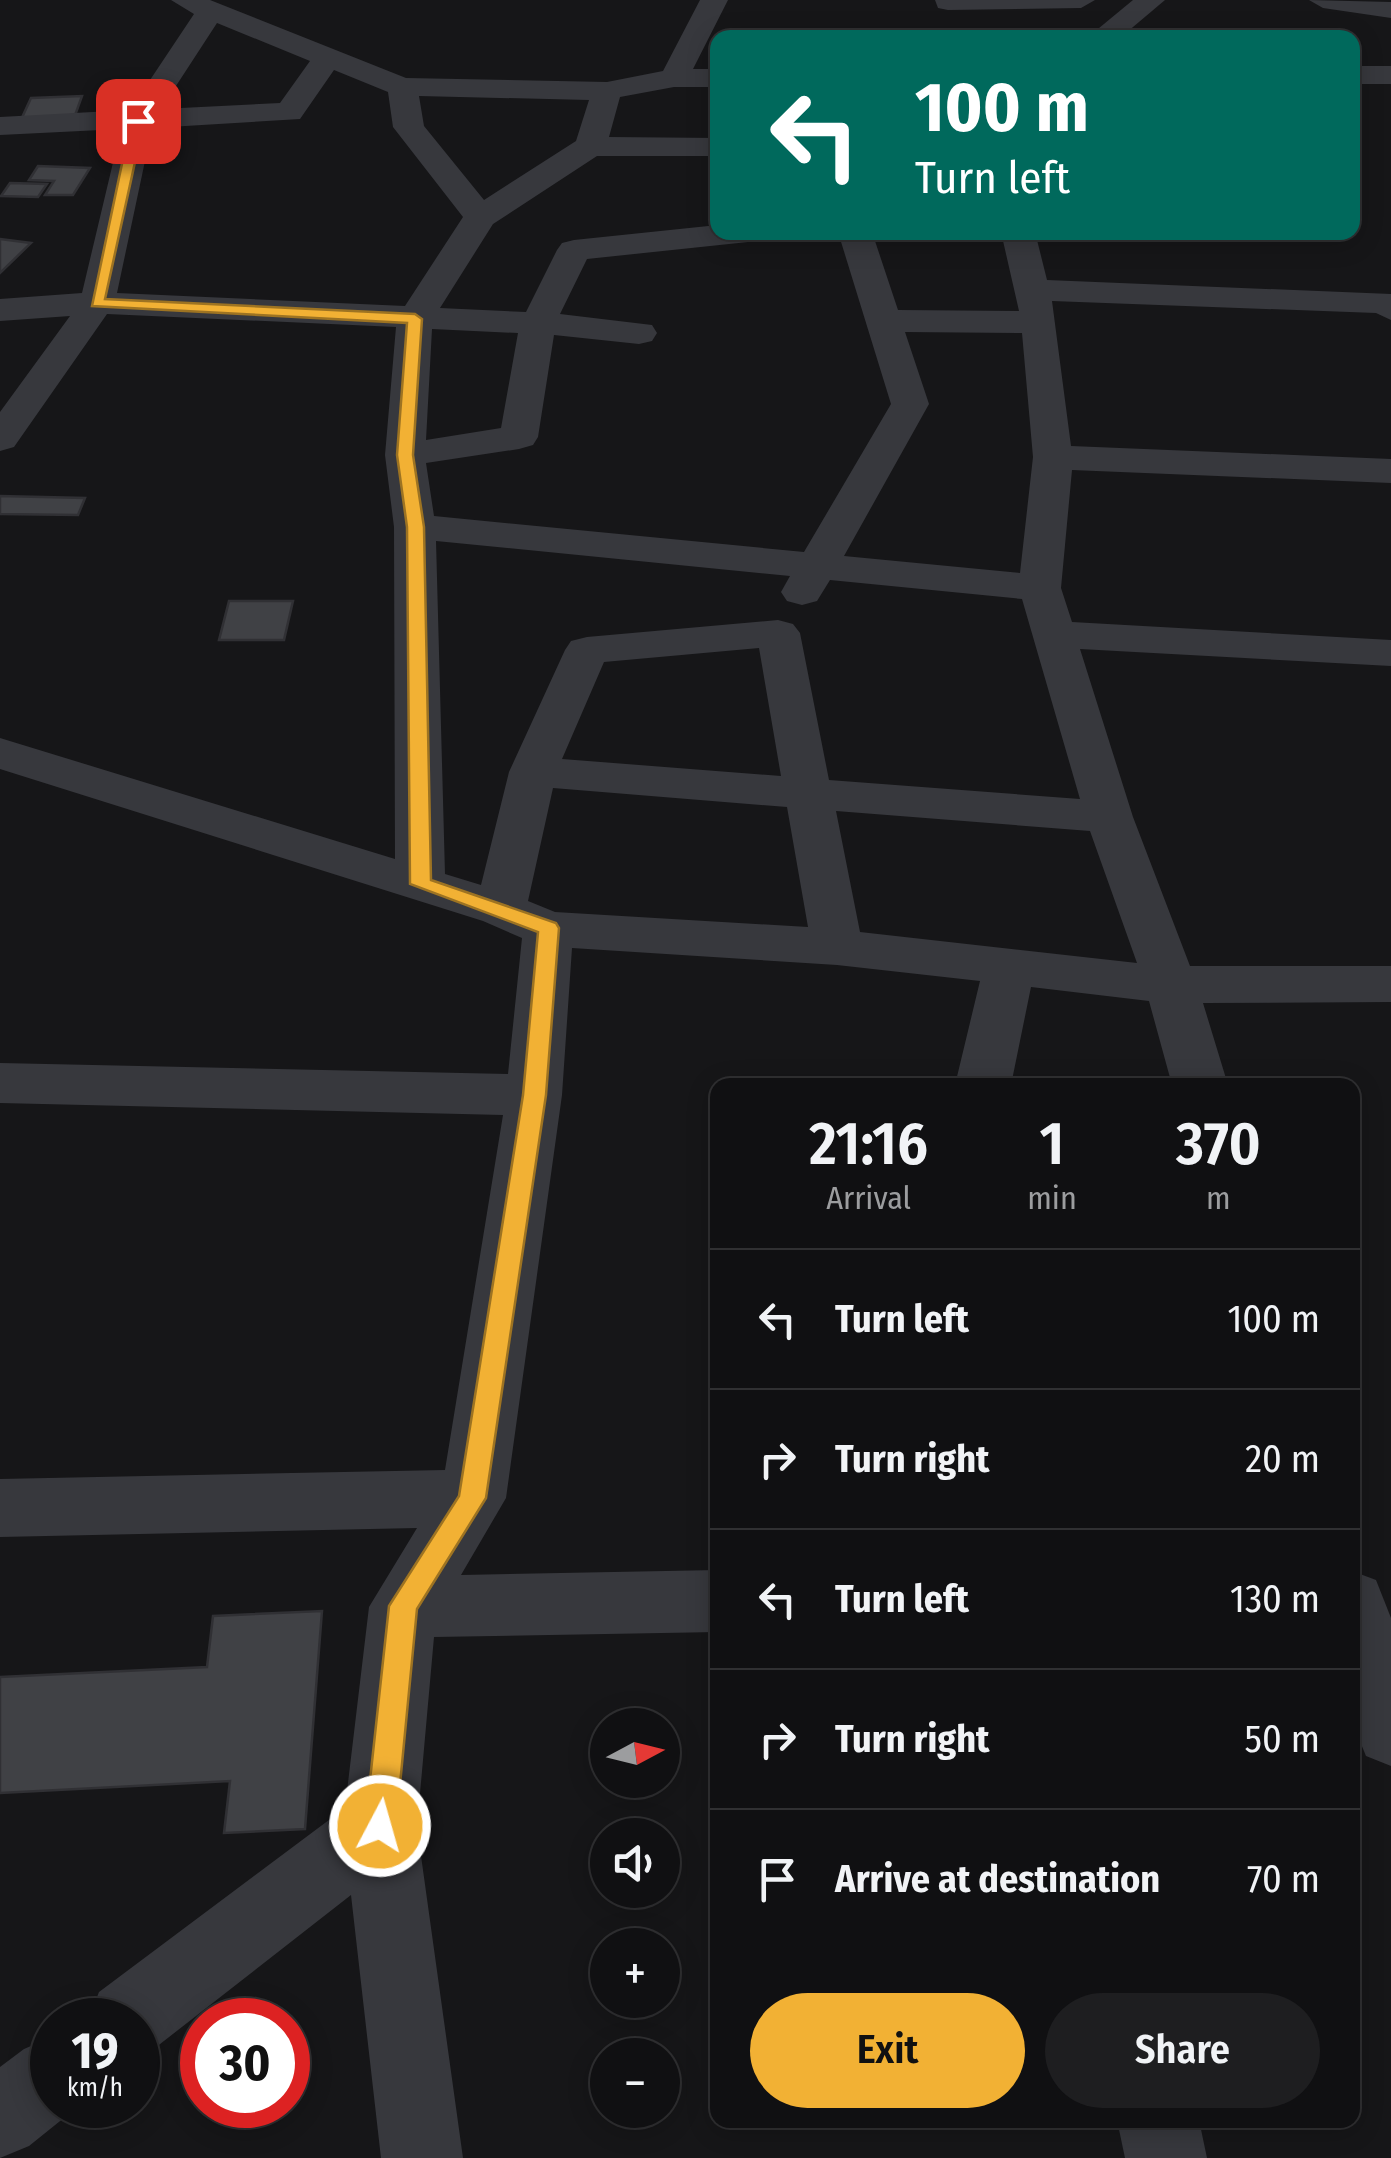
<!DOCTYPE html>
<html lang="en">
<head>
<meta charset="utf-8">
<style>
	:root { --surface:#101012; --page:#1e1e20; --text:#f1f3f6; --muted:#9c9d9f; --line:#303032; --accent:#f2b134 }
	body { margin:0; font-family:"Fira Sans Condensed",sans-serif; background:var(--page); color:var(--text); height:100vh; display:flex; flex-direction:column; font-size:38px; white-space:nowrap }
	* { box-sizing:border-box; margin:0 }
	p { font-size:32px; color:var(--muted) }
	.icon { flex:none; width:55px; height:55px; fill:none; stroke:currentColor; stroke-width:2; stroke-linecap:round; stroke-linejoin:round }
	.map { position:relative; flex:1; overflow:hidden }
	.panel { position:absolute; left:710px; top:1078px; width:650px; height:1050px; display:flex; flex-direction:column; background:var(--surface); border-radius:20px; box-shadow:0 5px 25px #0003,0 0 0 2px var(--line) }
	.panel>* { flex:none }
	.top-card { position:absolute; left:710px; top:30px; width:650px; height:210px; border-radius:20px; box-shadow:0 5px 25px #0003,0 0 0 2px var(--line); background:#00695c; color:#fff; overflow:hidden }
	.needle { width:65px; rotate:83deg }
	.fabs { position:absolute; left:590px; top:1708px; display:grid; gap:20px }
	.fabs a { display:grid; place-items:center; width:90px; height:90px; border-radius:50%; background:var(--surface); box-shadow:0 5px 25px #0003,0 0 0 2px var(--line); font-size:50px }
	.speed { position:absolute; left:30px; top:1998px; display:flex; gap:20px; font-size:50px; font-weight:700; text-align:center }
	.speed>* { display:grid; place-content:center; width:130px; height:130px; border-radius:50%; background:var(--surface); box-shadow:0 5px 25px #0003,0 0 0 2px var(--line); line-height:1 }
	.speed small { font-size:25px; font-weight:400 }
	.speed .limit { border:15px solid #d22; background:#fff; color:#111 }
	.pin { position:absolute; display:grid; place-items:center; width:85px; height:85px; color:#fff; margin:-42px; border-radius:20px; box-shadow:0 5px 15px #0006 }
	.me { position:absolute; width:110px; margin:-55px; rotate:6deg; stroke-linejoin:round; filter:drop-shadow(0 0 8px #0008) }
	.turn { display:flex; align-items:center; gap:35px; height:210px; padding:0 40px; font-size:45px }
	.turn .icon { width:130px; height:130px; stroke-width:2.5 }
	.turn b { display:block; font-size:70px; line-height:85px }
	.eta { display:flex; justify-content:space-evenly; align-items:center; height:170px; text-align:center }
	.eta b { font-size:60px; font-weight:600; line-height:70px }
	.button { display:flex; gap:20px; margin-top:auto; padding:20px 40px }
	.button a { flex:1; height:115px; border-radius:60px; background:var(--accent); color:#111; font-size:40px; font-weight:600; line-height:115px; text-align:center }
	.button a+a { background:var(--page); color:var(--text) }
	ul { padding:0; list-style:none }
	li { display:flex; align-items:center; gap:30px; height:140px; padding:0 40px; border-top:2px solid var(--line) }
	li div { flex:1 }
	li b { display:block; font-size:38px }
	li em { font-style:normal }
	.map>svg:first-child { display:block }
	.building { fill:#404145; stroke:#303034; stroke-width:2.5 }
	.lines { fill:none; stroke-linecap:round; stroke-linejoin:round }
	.minor { fill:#37383d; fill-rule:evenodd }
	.route { fill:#f2b134; stroke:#9d7322; stroke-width:2.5 }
</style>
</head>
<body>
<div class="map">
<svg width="1391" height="2158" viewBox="0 0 1391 2158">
	<rect width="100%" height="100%" fill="#161618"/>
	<g class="building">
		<path d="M82,96L73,121L20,122L31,98Z"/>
		<path d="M38,166L90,168L73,195H45L54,181L29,180Z"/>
		<path d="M10,183L47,184L38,197L1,196Z"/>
		<path d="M891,232H946L947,239L893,240Z"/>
		<path d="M0,239L31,243L0,273Z"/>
		<path d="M0,496L85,498L78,515L0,514Z"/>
		<path d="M229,601H293L284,640H219Z"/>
		<path d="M322,1611L305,1829L224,1833L230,1781L0,1793V1677L207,1667L213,1616Z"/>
	</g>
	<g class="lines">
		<g class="minor">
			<path d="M171,0H210L406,78L607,82L663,71L700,0H728L693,69H718V87H674L620,97L609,137L718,138V156H597L493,224L440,308L526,312L557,250L562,243L574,240L718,225V232H765L748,242L587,259L560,314L652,325L657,333L652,341L639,344L554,335L538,437L533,445L519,449L426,463L434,516L804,552L891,404L838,232H872L898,310L1019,311L1001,232H1035L1047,280L1391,294V320L1376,313L1052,301L1071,446L1391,459V483L1072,470L1061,588L1072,622L1391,640V666L1080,649L1133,817L1190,966H1391V1002L1203,1003L1228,1085H1172L1149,1001L1031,987L1011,1085H955L980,981L837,965L572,948L562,1095L506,1498L461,1575L718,1570V1632L434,1637L417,1827L463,2158H381L351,1895L155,2048L138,2055V2020H88L99,1992L345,1808L369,1607L417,1528L0,1537V1479L445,1470L503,1115L0,1103V1063L508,1074L522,938L483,921L0,769V738L395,859L394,527L385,455L396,327L107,314L14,447L0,451V412L70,316L0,321V299L82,293L121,129L0,135V117L130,110L194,14ZM217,23L310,61L280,103L161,109ZM334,70L388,92L393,127L463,217L405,306L117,293L152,128L300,119ZM419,96L589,100L576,141L484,200L424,126ZM432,329L518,333L501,428L426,440ZM905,332L1022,333L1033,457L1020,573L844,556L929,404ZM436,541L790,576L781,592L787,601L802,605L817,601L830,580L1022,599L1080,799L829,780L800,633L793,624L778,620L587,637L571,641L565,650L509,772L481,885L445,874ZM759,648L781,776L562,759L604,662ZM553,788L787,807L808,927L555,912L528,901ZM836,811L1090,831L1137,963L860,932Z"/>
			<path d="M935,0H1095L1081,8L948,10L938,8Z"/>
			<path d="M1133,0H1165L1120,38H1087Z"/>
			<path d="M1309,0L1391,2V18L1323,8Z"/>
			<rect x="1352" y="66" width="39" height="18"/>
			<path d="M1352,1571L1376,1580L1391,1618V1766L1366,1756L1352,1722Z"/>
			<path d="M52,2037V2105H80L29,2146L0,2158V2067L24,2049Z"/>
			<path d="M1117,2120H1199L1207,2158H1125Z"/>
		</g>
	</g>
	<path class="route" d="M138,117L144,121L105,299L415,314L422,319L413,455L424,527L431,880L556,923L559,928L546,1095L486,1498L417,1609L396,1826L391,1837L380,1841L369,1837L365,1826L389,1606L459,1496L523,1095L538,932L410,884L407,527L397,455L407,323L92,306L131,121Z"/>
</svg>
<div class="fabs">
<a><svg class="needle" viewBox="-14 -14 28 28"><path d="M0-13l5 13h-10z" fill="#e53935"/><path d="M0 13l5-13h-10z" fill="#9c9d9f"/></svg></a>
<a><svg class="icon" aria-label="sound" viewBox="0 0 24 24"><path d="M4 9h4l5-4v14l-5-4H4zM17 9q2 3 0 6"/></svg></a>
<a>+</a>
<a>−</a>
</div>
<div class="speed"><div>19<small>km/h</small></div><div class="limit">30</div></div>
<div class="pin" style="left:138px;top:121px;background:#d93025"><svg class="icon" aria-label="arrive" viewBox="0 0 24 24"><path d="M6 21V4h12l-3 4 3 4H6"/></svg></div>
<svg class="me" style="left:380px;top:1826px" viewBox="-20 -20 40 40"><circle r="17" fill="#f2b134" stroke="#fff" stroke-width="3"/><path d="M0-11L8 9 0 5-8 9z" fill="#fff"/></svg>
<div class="top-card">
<div class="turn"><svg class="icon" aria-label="left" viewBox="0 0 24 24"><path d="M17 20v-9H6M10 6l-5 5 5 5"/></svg><div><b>100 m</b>Turn left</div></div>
</div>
<section class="panel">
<div class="eta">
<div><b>21:16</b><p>Arrival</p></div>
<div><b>1</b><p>min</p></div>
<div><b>370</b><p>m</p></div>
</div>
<ul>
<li><svg class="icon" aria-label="left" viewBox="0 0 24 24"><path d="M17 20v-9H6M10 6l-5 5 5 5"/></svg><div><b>Turn left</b></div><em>100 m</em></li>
<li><svg class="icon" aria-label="right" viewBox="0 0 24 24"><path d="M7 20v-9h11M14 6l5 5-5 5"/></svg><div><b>Turn right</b></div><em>20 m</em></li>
<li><svg class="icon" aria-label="left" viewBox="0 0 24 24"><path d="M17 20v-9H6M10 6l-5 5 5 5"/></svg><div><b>Turn left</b></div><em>130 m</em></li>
<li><svg class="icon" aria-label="right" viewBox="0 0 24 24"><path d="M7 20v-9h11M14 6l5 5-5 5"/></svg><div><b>Turn right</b></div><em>50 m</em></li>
<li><svg class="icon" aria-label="arrive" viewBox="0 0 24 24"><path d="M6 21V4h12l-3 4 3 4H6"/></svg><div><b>Arrive at destination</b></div><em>70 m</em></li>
</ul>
<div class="button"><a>Exit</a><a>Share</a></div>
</section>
</div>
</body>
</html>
